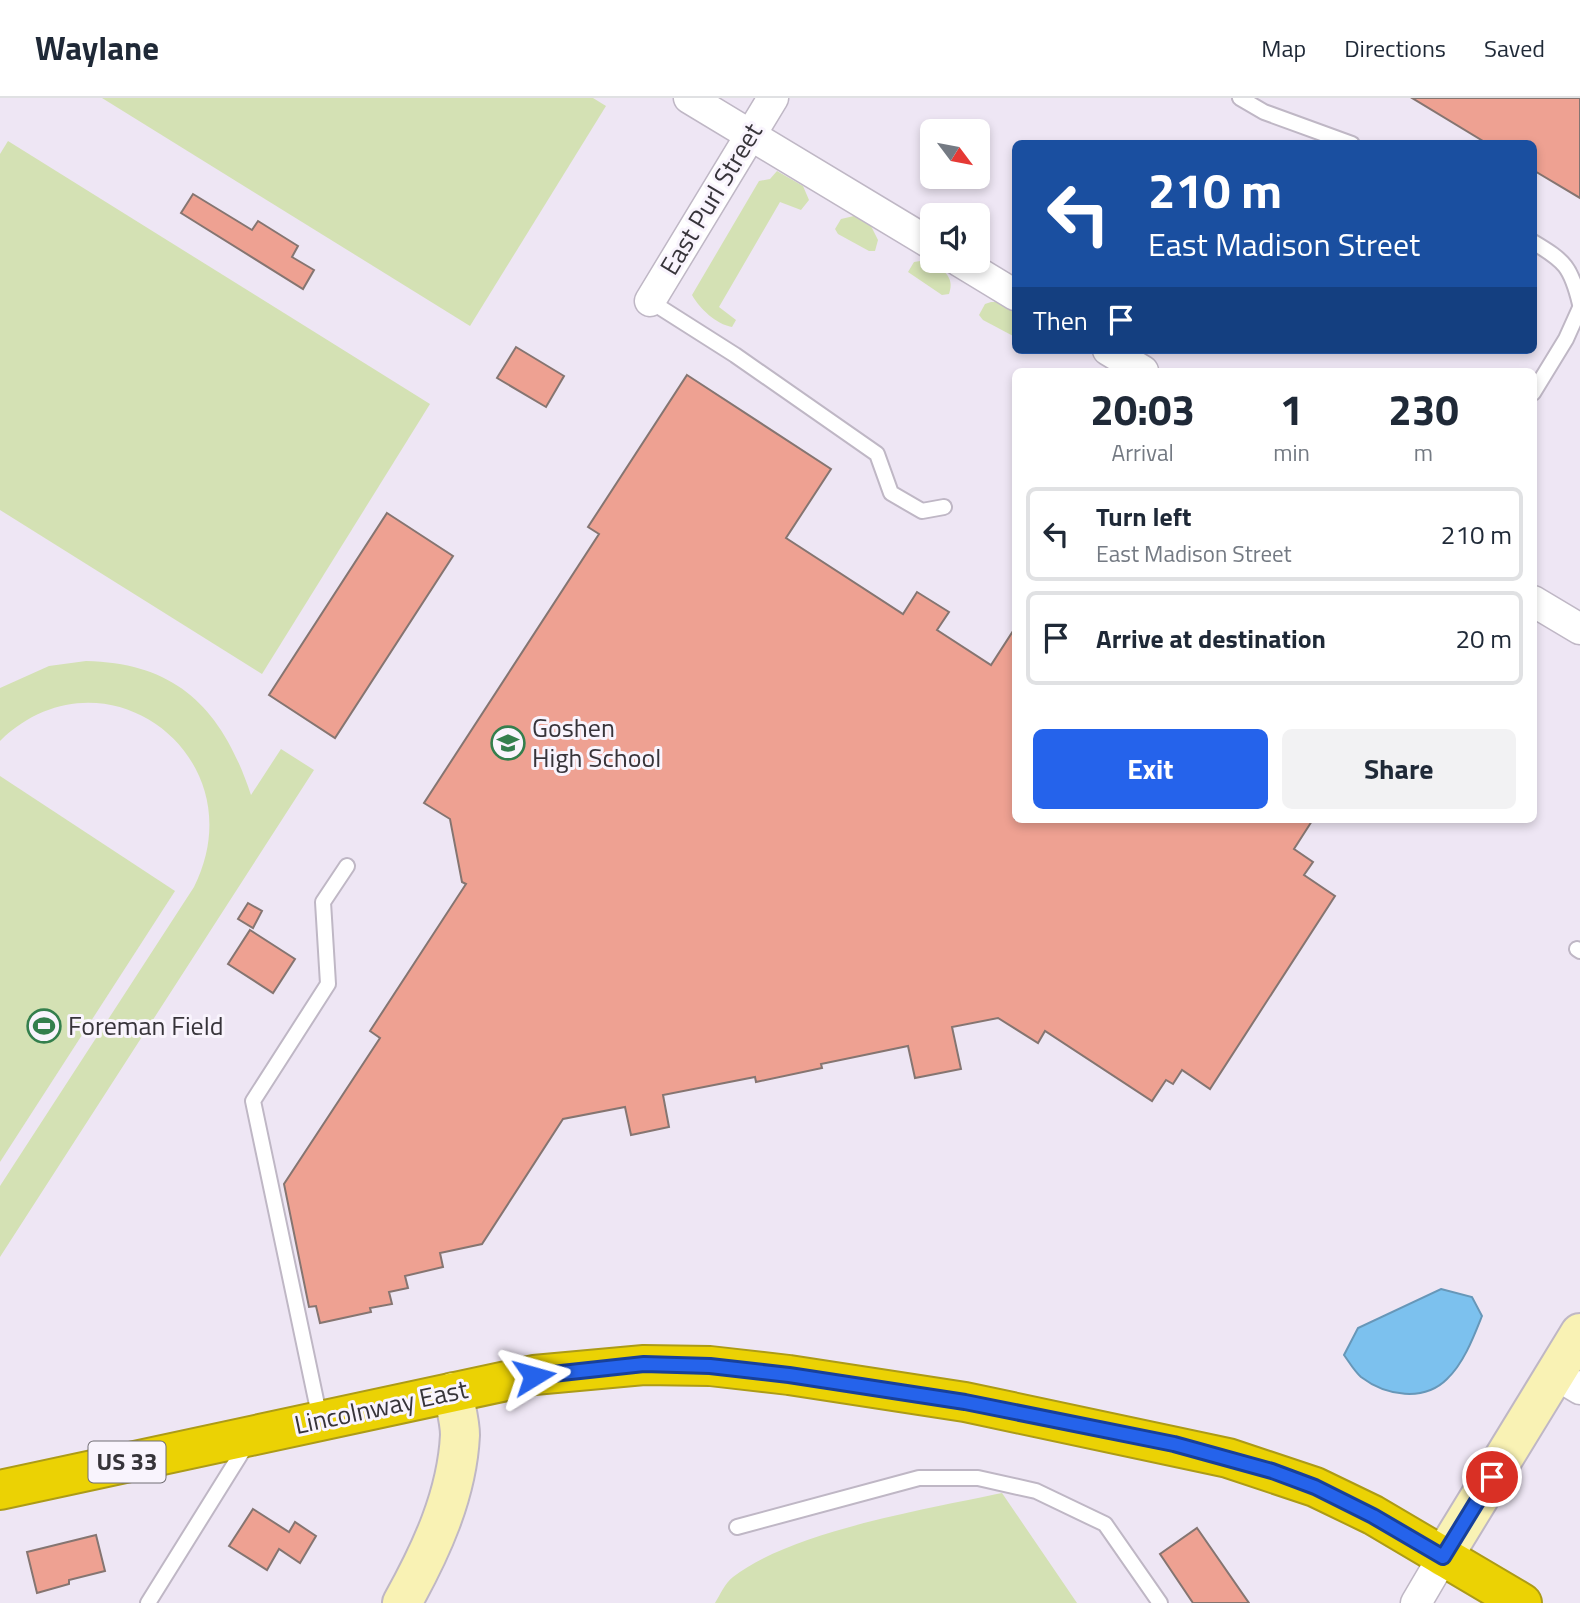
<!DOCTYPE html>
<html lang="en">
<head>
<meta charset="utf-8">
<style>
	:root { --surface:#fff; --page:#f2f2f3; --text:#1f2937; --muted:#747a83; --line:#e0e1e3; --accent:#2563eb }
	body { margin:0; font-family:"Titillium Web",sans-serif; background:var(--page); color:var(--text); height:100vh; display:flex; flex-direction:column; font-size:26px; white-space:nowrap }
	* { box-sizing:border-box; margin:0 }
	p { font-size:23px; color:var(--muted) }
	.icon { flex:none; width:38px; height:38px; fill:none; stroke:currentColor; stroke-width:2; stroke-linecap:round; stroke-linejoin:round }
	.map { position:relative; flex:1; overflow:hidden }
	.details { position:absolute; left:1012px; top:270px; width:525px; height:455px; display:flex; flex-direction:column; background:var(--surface); border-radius:10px; box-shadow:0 4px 10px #0003 }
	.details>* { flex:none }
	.hud { position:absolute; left:1012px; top:42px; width:525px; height:214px; border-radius:10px; box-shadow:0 4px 10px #0003; background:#1a4fa0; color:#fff; overflow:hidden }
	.needle { width:46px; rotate:122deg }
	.buttons { position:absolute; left:920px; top:21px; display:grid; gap:14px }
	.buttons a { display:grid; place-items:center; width:70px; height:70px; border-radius:10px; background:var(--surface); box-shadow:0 4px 10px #0003; font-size:35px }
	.pin { position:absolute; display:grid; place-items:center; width:60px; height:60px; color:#fff; margin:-30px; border:4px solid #fff; border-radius:50%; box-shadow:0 2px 7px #0007 }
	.me { position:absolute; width:77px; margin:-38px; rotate:82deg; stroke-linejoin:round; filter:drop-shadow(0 0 5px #0008) }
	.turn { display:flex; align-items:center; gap:24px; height:147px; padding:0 21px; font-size:32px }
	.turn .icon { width:91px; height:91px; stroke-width:2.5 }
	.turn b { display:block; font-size:49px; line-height:60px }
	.then { display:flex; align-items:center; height:66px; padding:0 21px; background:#0003; gap:14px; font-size:26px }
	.eta { display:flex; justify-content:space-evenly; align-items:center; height:119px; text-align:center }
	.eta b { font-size:42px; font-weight:700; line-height:49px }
	.primary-button { display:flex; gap:14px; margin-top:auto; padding:14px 21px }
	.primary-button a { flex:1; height:80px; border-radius:10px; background:var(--accent); color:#fff; font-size:28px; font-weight:700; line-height:80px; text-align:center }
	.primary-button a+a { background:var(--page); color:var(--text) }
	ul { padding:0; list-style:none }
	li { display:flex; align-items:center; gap:21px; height:94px; margin:0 14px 10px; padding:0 7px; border:4px solid var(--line); border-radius:10px }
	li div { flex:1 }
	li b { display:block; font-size:26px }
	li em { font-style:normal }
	header { display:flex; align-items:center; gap:42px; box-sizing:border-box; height:98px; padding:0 35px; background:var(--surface); border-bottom:2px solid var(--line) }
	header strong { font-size:33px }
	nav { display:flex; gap:38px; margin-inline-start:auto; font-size:24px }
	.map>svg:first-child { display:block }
	.green { fill:#d4e1b4 }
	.water { fill:#7cc1ee; stroke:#6797b8; stroke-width:2 }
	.building { fill:#eea192; stroke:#857571; stroke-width:2 }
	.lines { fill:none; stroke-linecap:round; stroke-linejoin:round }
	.lane-casing { stroke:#bfb7c5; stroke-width:18 }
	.street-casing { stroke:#bfb7c5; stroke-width:33 }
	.secondary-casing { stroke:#bfb7c5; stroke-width:42 }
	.highway-casing { stroke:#ac9b17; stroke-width:42 }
	.lane { stroke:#fff; stroke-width:14 }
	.street { stroke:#fff; stroke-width:30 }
	.secondary { stroke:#f9f2b4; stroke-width:38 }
	.highway { stroke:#ebd204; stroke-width:38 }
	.route-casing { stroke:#184099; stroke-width:18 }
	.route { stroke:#2563eb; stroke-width:12 }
	.labels { text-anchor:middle; stroke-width:6; stroke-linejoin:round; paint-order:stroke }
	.shield { fill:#f9f4fd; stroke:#716e74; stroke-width:2 }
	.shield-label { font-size:24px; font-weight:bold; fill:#37343a }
	.street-label { font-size:26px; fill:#37343a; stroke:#f9f4fd }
	.poi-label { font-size:26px; fill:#37343a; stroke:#f9f4fd; text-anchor:start }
</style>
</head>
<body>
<header>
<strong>Waylane</strong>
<nav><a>Map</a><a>Directions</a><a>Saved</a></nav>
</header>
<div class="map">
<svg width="1580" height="1505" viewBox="0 0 1580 1505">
	<rect width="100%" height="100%" fill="#eee6f4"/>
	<g class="green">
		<path d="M102,0H593L606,8L470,228Z"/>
		<path d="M8,43L430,306L262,576L0,412V56Z"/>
		<path d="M777,73L803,88L809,102L801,112L780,104L719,209L736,222L732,229C716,226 700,211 692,197L759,83L770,81Z"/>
		<path d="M854,118L871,128L878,142L875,153H869L838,136L835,131L841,121Z"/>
		<path d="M927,162C941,170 956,178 949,196L942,197L908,174L914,164Z"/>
		<path d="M991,204H998L1015,214V239L983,222L979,217L985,206Z"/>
		<path d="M86,563C179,565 223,613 251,697L281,651L314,672L0,1159V1088L194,789C259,659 104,542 0,643V590L49,568Z"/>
		<path d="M0,678L175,793L0,1064Z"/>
		<path d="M1002,1395L1077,1505H715C720,1497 725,1485 733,1479C792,1433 927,1411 1002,1395Z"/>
	</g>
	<path class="water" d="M1441,1191L1472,1199L1482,1218C1474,1238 1464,1265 1447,1281C1424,1304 1386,1298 1361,1279C1355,1274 1349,1264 1344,1257L1358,1230Z"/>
	<g class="building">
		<path d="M1412,0H1580V100L1533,72V46H1488Z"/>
		<path d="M193,96L252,132L258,123L298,148L292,159L314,172L303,191L181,115Z"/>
		<path d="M516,249L564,278L546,309L497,280Z"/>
		<path d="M687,277L831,371L786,440L903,516L917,494L949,514L937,532L991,567L1015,530V721H1308L1312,723L1294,751L1313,764L1304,777L1335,798L1210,991L1182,972L1173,986L1166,982L1152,1003L1045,933L1038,945L998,920L952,929L961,971L915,980L908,948L821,966L822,970L756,984L755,979L663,997L669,1029L631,1037L625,1009L563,1021L482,1146L440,1155L443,1169L405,1178L408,1190L389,1194L392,1206L370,1210L371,1214L320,1225L316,1208L309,1209L284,1086L380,940L370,933L466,786L462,784L450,721L424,705L599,436L588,429Z"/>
		<path d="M387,415L453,458L335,640L269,597Z"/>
		<path d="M248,805L262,813L253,830L238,821Z"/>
		<path d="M250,832L295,861L273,895L228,866Z"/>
		<path d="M253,1411L289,1434L295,1424L316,1438L300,1465L279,1451L267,1472L229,1448Z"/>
		<path d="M1197,1430L1249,1505H1193L1160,1456Z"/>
		<path d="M96,1437L105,1473L69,1482V1486L37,1495L27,1454Z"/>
	</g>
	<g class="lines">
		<defs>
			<g id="lane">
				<path d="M1240,0L1264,14L1352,46"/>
				<path d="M1533,144C1565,163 1571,169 1580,206"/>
				<path d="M650,203L735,257L877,356L891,395L922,413L944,409"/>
				<path d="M1533,295L1566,241L1580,210"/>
				<path d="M1577,851L1580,853"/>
				<path d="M320,1321L253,1003L328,886L323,804L347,768"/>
				<path d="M737,1429L919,1380H978L1036,1393L1105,1426L1160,1505"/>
				<path d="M148,1505L247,1346"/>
			</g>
			<g id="street">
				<path d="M689,0L933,147"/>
				<path d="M959,163L1015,197"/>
				<path d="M650,203L773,0"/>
				<path d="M1108,252L1143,273"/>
				<path d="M1533,503L1580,531"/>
				<path d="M1555,1276L1580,1291"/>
				<path d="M1416,1505L1443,1459"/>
			</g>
			<g id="secondary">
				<path d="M1443,1459L1580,1235"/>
				<path d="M402,1505C431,1453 457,1397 460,1337C460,1323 455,1307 453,1294"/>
			</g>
			<path id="highway" d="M0,1392L534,1277L644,1267L710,1268L789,1277L965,1304L1228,1360L1315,1389L1373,1417L1522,1505"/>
		</defs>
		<use href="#lane" class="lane-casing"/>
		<use href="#street" class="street-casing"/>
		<use href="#secondary" class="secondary-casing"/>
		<use href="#highway" class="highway-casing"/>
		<use href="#lane" class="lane"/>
		<use href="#street" class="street"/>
		<use href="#secondary" class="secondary"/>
		<use href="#highway" class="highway"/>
	</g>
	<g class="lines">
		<defs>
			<path id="route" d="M534,1278L644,1266L710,1268L789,1277L965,1304L1174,1346L1272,1373L1315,1389L1373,1418L1443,1459L1492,1379"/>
		</defs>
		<use href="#route" class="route-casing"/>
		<use href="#route" class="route"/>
	</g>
	<defs>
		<symbol id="school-ring" viewBox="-11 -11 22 22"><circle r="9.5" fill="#f9f4fd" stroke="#347f4d" stroke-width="1.5"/><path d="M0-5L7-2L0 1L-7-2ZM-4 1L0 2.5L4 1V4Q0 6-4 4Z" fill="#347f4d"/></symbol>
		<symbol id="stadium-ring" viewBox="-11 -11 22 22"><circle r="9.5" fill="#f9f4fd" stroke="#347f4d" stroke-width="1.5"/><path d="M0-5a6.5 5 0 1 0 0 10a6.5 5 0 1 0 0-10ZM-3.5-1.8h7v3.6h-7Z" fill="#347f4d"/></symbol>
	</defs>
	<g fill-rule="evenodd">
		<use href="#school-ring" x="489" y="626" width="38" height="38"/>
		<use href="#stadium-ring" x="25" y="909" width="38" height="38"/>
	</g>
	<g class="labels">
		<rect class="shield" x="88.5" y="1343.5" width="77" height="41" rx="5"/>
		<g class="shield-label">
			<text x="127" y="1372">US 33</text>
		</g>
		<g class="street-label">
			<text transform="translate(711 101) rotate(-59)" y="9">East Purl Street</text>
			<text transform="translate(381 1309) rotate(-12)" y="9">Lincolnway East</text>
		</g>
		<g class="poi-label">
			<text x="532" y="639">Goshen<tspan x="532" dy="30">High School</tspan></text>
			<text x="68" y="937">Foreman Field</text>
		</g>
	</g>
</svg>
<div class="buttons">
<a><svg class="needle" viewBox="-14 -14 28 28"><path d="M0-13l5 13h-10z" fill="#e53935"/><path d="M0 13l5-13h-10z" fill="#747a83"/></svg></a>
<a><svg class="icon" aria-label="sound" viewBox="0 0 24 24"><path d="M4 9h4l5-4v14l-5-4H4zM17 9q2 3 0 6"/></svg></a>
</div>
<div class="pin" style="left:1492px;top:1379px;background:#d93025"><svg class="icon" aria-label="arrive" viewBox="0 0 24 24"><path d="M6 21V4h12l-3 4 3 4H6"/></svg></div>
<svg class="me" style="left:534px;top:1278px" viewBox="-20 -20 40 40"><path d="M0-17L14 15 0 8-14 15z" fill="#2563eb" stroke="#fff" stroke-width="4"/></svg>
<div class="hud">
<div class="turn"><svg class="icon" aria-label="left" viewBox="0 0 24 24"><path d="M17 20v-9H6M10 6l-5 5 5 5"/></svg><div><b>210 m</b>East Madison Street</div></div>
<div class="then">Then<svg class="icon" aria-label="arrive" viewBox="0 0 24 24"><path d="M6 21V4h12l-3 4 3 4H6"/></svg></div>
</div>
<section class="details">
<div class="eta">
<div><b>20:03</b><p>Arrival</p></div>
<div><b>1</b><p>min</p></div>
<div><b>230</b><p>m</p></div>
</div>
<ul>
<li><svg class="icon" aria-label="left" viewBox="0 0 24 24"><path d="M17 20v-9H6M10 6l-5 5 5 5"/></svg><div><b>Turn left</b><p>East Madison Street</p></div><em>210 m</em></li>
<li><svg class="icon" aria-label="arrive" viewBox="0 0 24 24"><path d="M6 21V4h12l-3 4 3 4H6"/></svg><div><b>Arrive at destination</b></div><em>20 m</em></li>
</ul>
<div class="primary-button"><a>Exit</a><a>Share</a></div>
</section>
</div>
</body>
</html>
